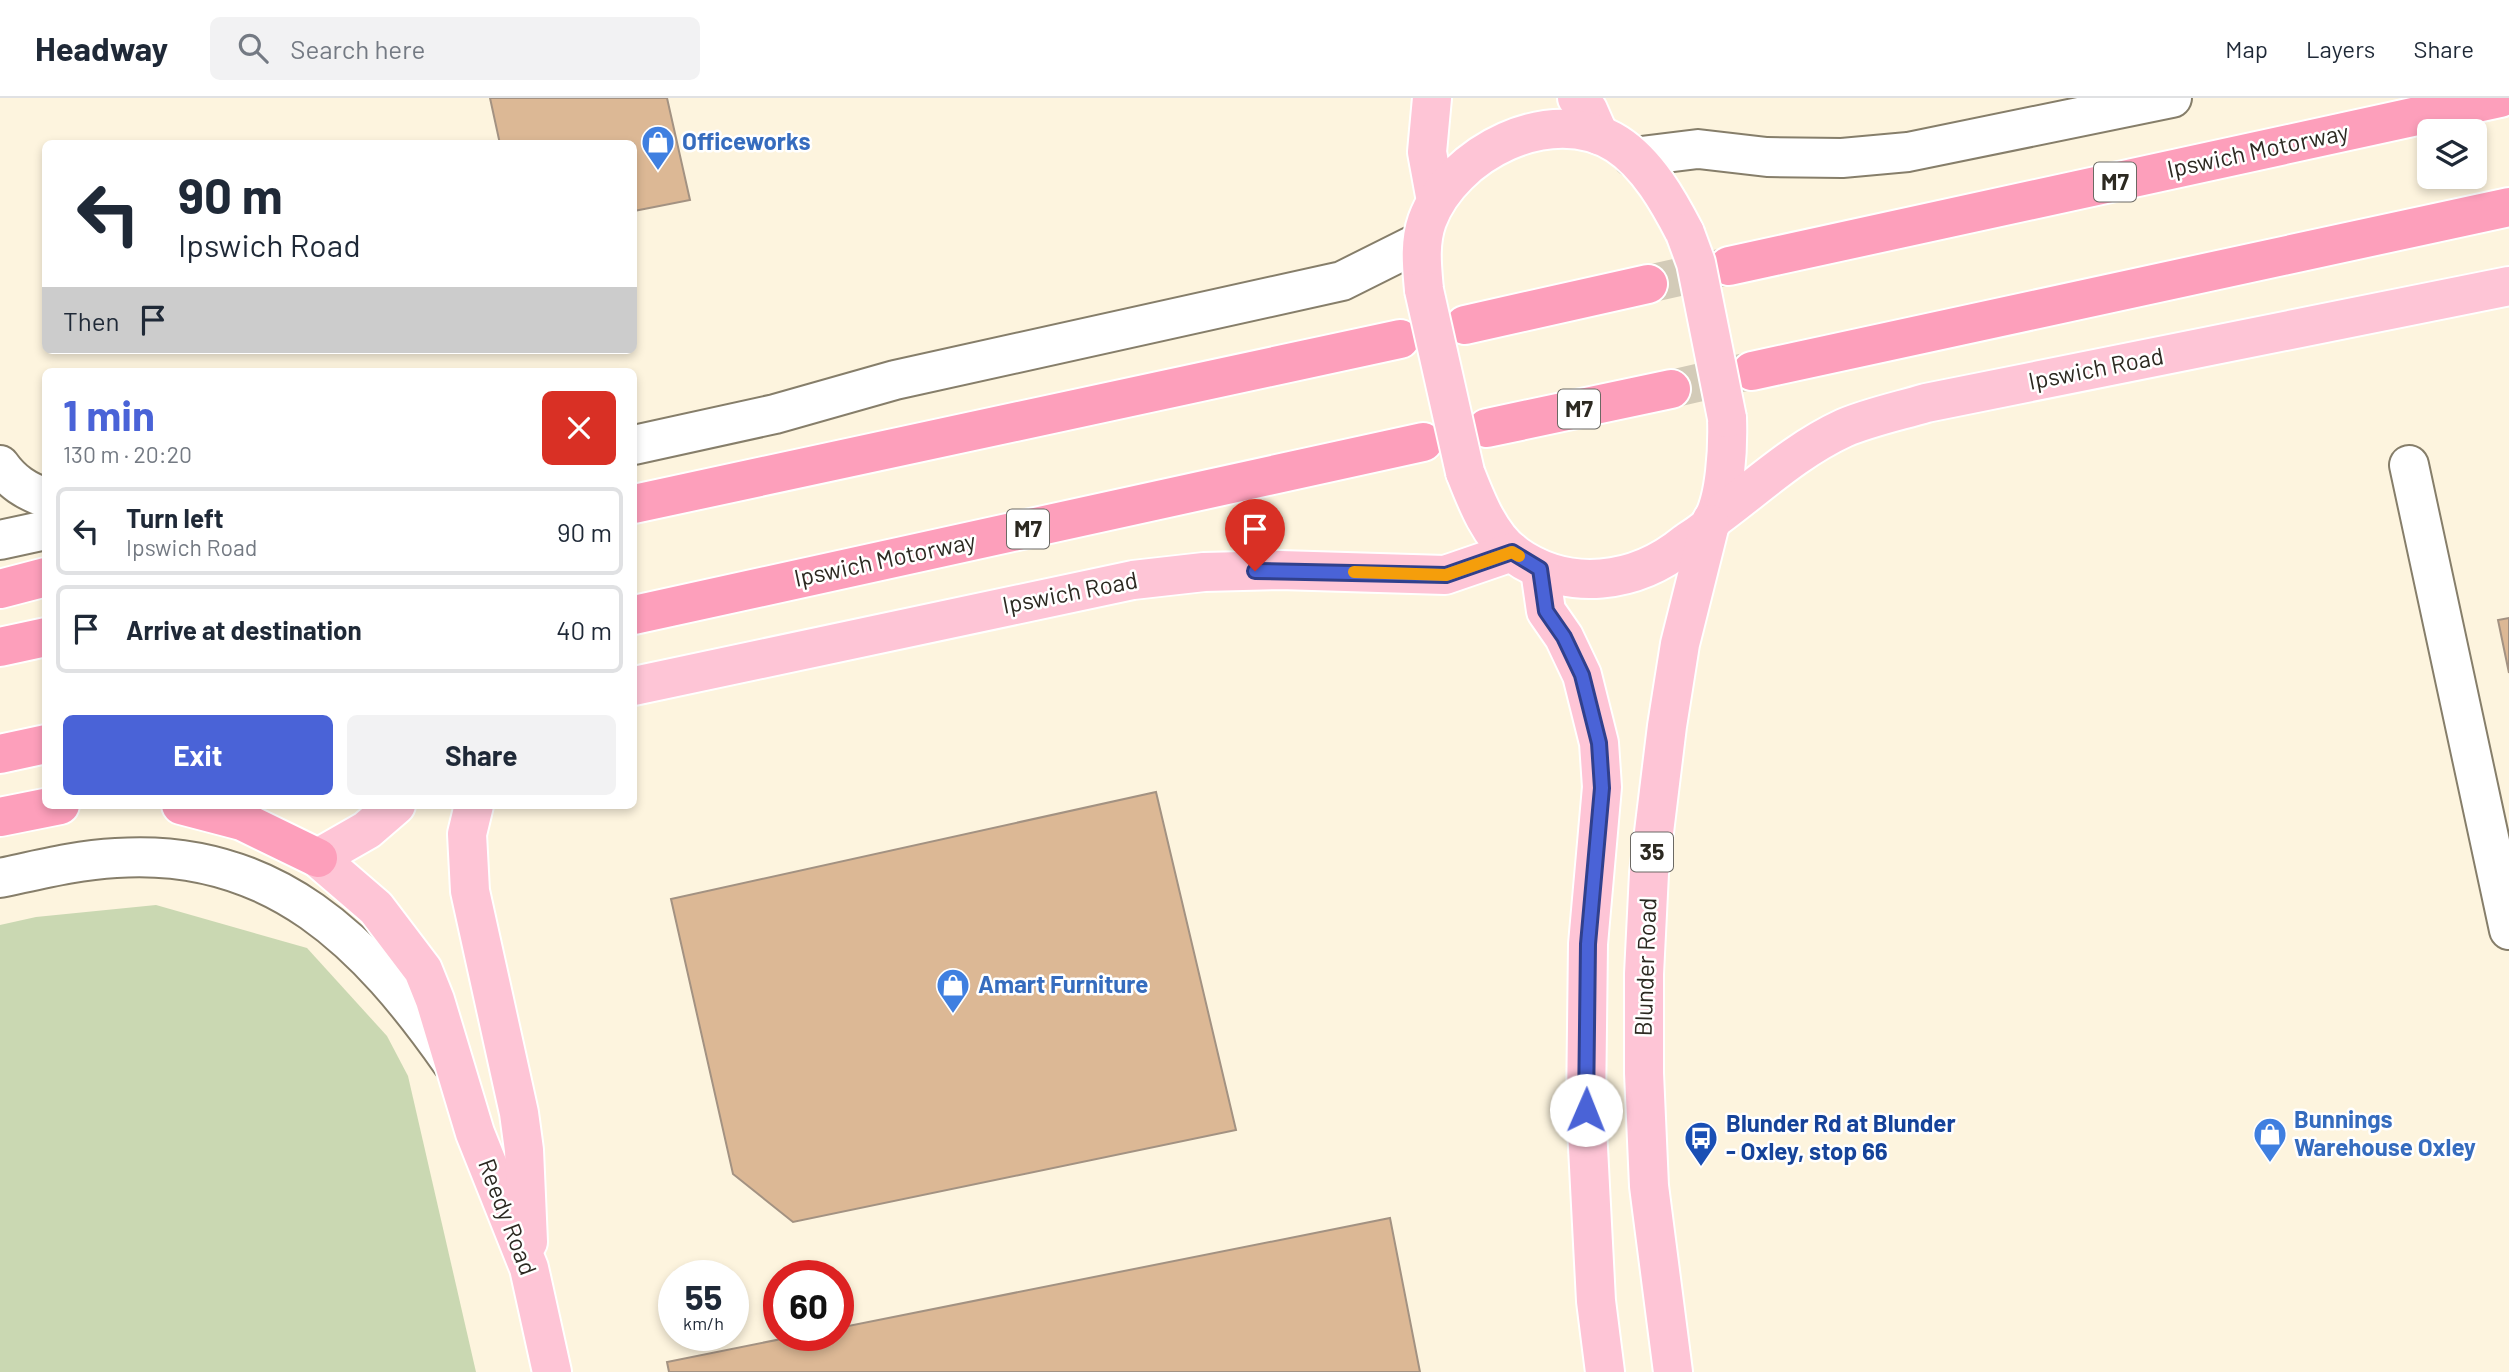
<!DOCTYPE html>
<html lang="en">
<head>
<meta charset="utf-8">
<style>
	:root { --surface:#fff; --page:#f2f2f3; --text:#1f2937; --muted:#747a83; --line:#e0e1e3; --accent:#4a63d7 }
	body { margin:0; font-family:Barlow,sans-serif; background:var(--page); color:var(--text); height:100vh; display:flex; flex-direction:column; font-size:26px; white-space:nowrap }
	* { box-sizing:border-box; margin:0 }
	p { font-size:23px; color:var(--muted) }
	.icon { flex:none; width:38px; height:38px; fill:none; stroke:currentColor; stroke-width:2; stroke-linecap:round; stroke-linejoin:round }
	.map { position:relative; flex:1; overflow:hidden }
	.sheet { position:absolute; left:42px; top:270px; width:595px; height:441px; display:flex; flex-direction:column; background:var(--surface); border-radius:10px; box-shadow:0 4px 10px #0003 }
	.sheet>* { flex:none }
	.top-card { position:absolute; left:42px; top:42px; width:595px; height:214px; border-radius:10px; box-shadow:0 4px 10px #0003; background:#fff; color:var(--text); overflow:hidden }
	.fabs { position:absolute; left:2417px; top:21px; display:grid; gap:14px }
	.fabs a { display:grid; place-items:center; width:70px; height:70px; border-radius:10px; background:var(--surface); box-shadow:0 4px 10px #0003; font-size:35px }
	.speed { position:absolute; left:658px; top:1162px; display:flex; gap:14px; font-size:35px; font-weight:700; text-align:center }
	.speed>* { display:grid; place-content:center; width:91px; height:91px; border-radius:50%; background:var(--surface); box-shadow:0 4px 10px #0003; line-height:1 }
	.speed small { font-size:18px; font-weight:400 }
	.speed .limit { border:10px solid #d22; background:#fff; color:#111 }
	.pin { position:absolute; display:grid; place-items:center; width:60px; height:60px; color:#fff; margin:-72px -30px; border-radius:50% 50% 50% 0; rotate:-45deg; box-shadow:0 0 7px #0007 }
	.pin .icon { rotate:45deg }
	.me { position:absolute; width:77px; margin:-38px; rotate:1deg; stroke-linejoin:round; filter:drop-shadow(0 0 5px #0008) }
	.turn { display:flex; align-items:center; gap:24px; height:147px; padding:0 21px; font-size:32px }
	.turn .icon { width:91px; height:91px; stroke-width:2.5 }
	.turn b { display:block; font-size:49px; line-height:60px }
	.then { display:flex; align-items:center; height:66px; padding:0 21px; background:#0003; gap:14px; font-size:26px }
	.round { display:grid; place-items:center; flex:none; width:74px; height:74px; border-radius:10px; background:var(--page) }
	.head { display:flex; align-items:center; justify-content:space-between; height:119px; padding:0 21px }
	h1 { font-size:42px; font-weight:700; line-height:52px; color:var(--accent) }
	.cta { display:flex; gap:14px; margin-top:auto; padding:14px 21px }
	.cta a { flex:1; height:80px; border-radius:10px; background:var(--accent); color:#fff; font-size:28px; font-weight:700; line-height:80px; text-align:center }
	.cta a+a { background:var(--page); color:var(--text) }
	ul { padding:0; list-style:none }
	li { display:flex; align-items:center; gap:21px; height:88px; margin:0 14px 10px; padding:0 7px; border:4px solid var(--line); border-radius:10px }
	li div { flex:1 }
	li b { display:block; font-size:26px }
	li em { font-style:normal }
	header { display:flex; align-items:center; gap:42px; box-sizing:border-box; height:98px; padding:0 35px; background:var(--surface); border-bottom:2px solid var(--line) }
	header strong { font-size:33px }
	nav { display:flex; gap:38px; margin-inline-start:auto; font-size:24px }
	.search { width:490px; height:63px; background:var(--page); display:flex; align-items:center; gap:18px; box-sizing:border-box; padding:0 24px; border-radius:10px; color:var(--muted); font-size:26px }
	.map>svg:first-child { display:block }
	.green { fill:#cad8b2 }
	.building { fill:#dcb895; stroke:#a39282; stroke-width:2 }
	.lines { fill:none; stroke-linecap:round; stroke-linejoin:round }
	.highway-tunnel { stroke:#d3cbb8; stroke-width:38; stroke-dasharray:38 19; stroke-linecap:butt }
	.minor-casing { stroke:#867e6a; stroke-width:42 }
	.major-casing { stroke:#fff; stroke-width:42 }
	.highway-casing { stroke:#fff; stroke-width:42 }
	.minor { stroke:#fff; stroke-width:38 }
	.major { stroke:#fec5d6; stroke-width:38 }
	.highway { stroke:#fd9fbb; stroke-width:38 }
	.major-bridge-casing { stroke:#fff; stroke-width:42; stroke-linecap:butt }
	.major-bridge { stroke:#fec5d6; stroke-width:38 }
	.route-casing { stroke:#30408c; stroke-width:18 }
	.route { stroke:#4a63d7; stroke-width:12 }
	.slow { stroke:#f59e0b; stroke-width:12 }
	.labels { text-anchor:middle; stroke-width:5; stroke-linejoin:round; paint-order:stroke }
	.shield { fill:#fff; stroke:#6b6964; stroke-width:2 }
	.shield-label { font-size:23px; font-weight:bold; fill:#2c2921 }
	.shop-label { font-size:24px; font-weight:bold; fill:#366cbe; stroke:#fff; text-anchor:start }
	.street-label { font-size:24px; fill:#2c2921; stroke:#fff }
	.transit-label { font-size:24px; font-weight:bold; fill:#164399; stroke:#fff; text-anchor:start }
</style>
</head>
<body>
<header>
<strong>Headway</strong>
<div class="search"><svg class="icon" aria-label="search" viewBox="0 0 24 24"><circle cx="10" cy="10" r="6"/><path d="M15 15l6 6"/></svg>Search here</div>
<nav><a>Map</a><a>Layers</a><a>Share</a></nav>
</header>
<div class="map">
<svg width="2509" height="1274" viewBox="0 0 2509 1274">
	<rect width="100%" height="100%" fill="#fdf4de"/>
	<path class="green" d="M156,807L307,850L387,938L408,978L476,1274H0V827L36,819Z"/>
	<g class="building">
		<path d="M490,0H667L690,102L634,113V46H500Z"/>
		<path d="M2509,520V575L2498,522Z"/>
		<path d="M1156,694L1236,1032L793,1124L733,1076L671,801Z"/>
		<path d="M1390,1120L1420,1274H669L667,1264L801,1237H838V1230Z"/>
	</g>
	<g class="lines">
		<g class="highway-tunnel">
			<path d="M1648,186L1729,168"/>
			<path d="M1671,291L1750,273"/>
		</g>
		<defs>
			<g id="minor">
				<path d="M1633,59L1698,51L1767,59L1842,60L1908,54L2172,0"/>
				<path d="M634,347L775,316L895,282L1342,183L1422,143"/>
				<path d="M0,367C12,384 26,393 46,400"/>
				<path d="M2409,367L2509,832"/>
				<path d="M0,442L46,432"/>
				<path d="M0,780C38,772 77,762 116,760C274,749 368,845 452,965"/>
			</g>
			<g id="major">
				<path d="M1432,0L1427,54L1436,103"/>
				<path d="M1577,0L1588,12L1599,37"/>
				<path d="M1424,192C1422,169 1419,146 1427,123C1452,55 1551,4 1617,46C1648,66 1669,104 1685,135"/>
				<path d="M1465,374C1476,402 1489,437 1514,456C1568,495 1636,486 1686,445C1694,439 1706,433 1711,425C1726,401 1728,348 1727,320"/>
				<path d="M1712,422C1755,391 1794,353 1844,330C1870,319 1899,313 1926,305L2509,188"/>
				<path d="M1540,472L1546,513L1564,539L1582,577L1599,645L1602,689L1588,846L1586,1011L1596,1203L1605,1274"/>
				<path d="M634,588L1133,482L1204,474L1280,472L1445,477L1512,454"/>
				<path d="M396,707L367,732L318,760L376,810L423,872L435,902L475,1035L529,1170L552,1274"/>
				<path d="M474,707L467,736L470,793L519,1015L524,1052L528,1144"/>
				<path d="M1673,1274L1649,1088L1644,975V876L1649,775L1667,628L1680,546L1710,426"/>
			</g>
			<g id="highway">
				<path d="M1729,168L2500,0"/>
				<path d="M1465,227L1648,186"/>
				<path d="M1752,273L2509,109"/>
				<path d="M1487,330L1671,291"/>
				<path d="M634,406L1400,241"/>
				<path d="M0,491L46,479"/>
				<path d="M634,517L1423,344"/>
				<path d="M0,549L46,539"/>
				<path d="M0,656L46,646"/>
				<path d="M181,707L242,723L318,760"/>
				<path d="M0,719L60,707"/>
			</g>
		</defs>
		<use href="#minor" class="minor-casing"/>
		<use href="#major" class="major-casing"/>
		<use href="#highway" class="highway-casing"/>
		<use href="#minor" class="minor"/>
		<use href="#major" class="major"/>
		<use href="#highway" class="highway"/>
		<defs>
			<g id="major-bridge">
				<path d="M1685,135L1696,165L1727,320"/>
				<path d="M1424,192L1465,374"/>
			</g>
		</defs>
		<use href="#major-bridge" class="major-bridge-casing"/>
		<use href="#major-bridge" class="major-bridge"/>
	</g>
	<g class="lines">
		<defs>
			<path id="route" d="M1255,473L1446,477L1512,454L1540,471L1546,513L1564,539L1582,577L1599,645L1602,690L1588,846L1586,1012"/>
		</defs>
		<use href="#route" class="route-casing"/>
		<use href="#route" class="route"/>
		<path class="slow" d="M1354,474L1446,477L1512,454L1519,458"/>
	</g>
	<defs>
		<symbol id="shop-pin" viewBox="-11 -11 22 30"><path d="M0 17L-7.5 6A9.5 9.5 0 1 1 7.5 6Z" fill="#3f7fe0" stroke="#fff"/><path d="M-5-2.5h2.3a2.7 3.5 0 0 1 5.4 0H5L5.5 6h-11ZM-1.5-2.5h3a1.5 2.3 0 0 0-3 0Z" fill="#fff"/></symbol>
		<symbol id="bus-pin" viewBox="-11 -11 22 30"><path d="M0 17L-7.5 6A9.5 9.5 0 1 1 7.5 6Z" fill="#1a4fb4" stroke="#fff"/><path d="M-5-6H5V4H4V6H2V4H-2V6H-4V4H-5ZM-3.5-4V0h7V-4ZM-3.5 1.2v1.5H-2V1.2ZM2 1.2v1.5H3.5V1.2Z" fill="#fff"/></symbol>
	</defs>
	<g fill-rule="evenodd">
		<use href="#shop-pin" x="639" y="25" width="38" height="52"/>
		<use href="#shop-pin" x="934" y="868" width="38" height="52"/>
		<use href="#shop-pin" x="2251" y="1017" width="38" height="52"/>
		<use href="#bus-pin" x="1682" y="1021" width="38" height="52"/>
	</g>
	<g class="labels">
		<g class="shield">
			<rect x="2094" y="64.5" width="42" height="39" rx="5"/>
			<rect x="1558" y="291.5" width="42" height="39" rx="5"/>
			<rect x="1007" y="411.5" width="42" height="39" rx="5"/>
			<rect x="1631" y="734.5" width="42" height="39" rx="5"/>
		</g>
		<g class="shield-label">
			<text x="2115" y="92">M7</text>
			<text x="1579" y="319">M7</text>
			<text x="1028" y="439">M7</text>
			<text x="1652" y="762">35</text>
		</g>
		<g class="shop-label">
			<text x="682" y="52">Officeworks</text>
			<text x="978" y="895">Amart Furniture</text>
			<text x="2294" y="1030">Bunnings<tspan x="2294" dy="28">Warehouse Oxley</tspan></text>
		</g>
		<g class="street-label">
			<text transform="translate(2258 53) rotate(-12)" y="8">Ipswich Motorway</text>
			<text transform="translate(2096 271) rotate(-11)" y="8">Ipswich Road</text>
			<text transform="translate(885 462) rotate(-12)" y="8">Ipswich Motorway</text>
			<text transform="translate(1070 495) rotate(-11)" y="8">Ipswich Road</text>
			<text transform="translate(1646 869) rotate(-88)" y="8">Blunder Road</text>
			<text transform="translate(507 1119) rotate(69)" y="8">Reedy Road</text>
		</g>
		<g class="transit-label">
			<text x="1726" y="1034">Blunder Rd at Blunder<tspan x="1726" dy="28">- Oxley, stop 66</tspan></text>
		</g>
	</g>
</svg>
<div class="fabs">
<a><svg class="icon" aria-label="layers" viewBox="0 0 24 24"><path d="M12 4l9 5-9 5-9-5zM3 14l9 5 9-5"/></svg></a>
</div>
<div class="speed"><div>55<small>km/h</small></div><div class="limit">60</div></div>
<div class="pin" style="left:1255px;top:473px;background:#d93025"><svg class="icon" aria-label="arrive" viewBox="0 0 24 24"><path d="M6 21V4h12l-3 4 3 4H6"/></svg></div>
<svg class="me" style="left:1586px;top:1012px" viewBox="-20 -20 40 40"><circle r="19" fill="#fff"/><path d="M0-13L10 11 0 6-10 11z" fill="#4a63d7"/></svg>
<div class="top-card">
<div class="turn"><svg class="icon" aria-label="left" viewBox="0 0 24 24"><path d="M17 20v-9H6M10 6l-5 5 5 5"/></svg><div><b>90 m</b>Ipswich Road</div></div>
<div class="then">Then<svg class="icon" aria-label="arrive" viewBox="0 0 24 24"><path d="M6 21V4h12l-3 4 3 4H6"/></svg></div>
</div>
<section class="sheet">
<div class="head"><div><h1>1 min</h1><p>130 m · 20:20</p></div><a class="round" style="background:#d93025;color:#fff"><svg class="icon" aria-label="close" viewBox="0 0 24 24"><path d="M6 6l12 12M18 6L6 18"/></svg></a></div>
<ul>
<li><svg class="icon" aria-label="left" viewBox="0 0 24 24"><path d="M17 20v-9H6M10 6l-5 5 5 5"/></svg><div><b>Turn left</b><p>Ipswich Road</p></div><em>90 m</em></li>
<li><svg class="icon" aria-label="arrive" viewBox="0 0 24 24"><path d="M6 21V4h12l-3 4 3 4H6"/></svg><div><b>Arrive at destination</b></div><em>40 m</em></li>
</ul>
<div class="cta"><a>Exit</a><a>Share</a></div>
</section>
</div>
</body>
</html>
